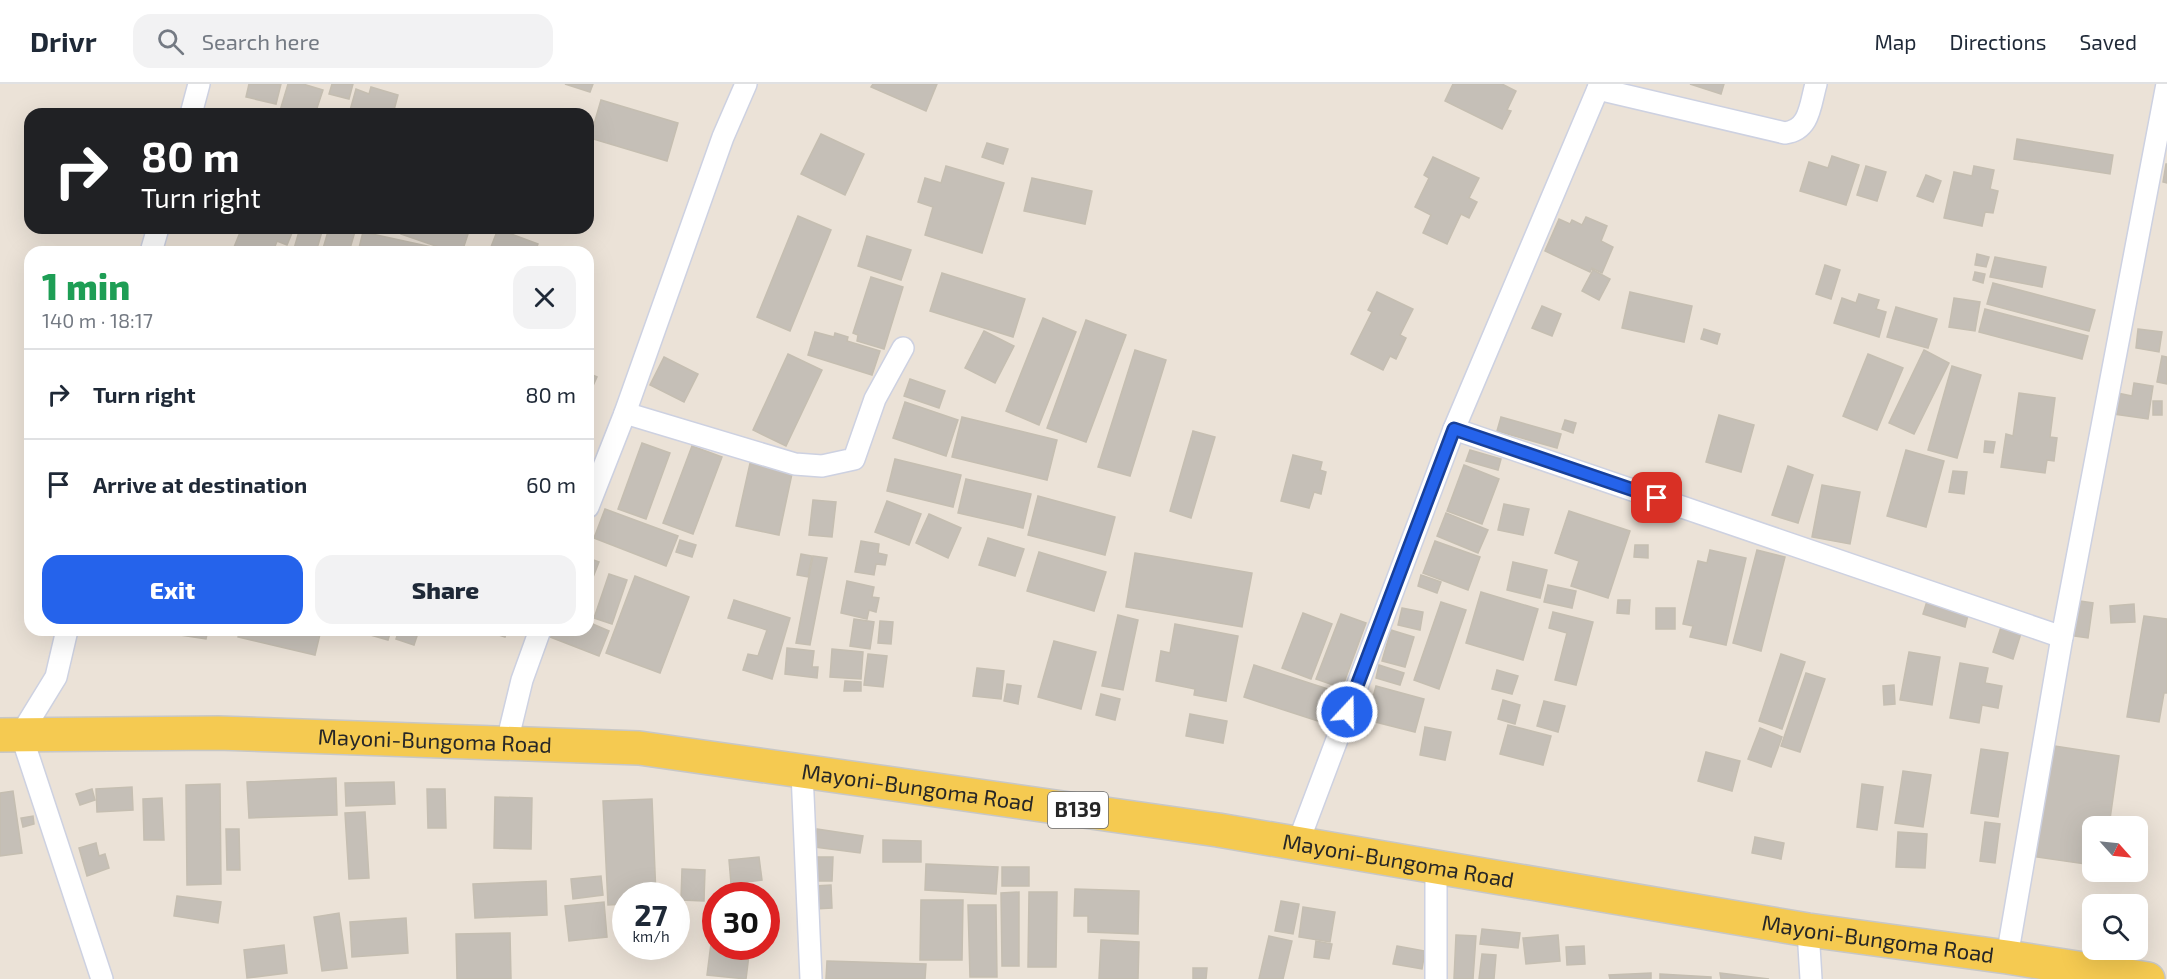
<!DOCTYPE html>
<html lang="en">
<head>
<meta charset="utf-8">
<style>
	:root { --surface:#fff; --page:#f2f2f3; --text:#1f2937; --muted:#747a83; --line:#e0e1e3; --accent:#2563eb }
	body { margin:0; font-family:"Exo 2",sans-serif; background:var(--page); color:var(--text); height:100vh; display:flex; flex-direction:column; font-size:22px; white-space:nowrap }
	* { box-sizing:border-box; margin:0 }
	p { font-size:20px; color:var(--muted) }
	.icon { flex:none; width:33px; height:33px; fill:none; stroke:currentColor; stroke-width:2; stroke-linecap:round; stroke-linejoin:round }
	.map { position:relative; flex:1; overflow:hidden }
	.drawer { position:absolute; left:24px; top:162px; width:570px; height:390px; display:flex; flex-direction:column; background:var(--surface); border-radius:18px; box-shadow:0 6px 24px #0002 }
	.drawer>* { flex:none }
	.guide { position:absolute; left:24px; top:24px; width:570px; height:126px; border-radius:18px; box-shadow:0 6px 24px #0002; background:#202124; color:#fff; overflow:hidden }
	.needle { width:39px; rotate:117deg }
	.controls { position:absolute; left:2082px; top:732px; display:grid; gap:12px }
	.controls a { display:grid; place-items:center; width:66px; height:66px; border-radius:12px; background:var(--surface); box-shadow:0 6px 24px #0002; font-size:30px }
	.speed { position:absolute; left:612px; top:798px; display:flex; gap:12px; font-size:30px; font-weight:700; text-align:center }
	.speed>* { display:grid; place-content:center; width:78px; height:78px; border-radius:50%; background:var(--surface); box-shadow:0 6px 24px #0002; line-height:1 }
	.speed small { font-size:15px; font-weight:400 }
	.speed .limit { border:9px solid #d22; background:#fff; color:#111 }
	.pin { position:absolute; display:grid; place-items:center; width:51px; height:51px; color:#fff; margin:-26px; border-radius:12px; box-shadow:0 3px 9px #0006 }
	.me { position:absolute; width:66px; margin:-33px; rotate:21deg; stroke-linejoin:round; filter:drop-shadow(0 0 4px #0008) }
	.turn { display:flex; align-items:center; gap:21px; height:126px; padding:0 18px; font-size:27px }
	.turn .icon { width:78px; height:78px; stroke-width:2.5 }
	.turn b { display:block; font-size:42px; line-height:51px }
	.round { display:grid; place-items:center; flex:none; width:63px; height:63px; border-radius:18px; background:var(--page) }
	.summary { display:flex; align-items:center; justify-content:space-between; height:102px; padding:0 18px }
	h1 { font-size:36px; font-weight:800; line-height:45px; color:#1e9e55 }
	.button { display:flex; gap:12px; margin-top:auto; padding:12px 18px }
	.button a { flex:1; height:69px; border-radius:18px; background:var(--accent); color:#fff; font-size:24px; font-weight:800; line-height:69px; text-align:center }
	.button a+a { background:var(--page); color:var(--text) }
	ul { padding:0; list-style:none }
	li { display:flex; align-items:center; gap:18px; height:90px; padding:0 18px; border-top:2px solid var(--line) }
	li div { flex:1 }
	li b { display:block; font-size:22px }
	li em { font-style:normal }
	header { display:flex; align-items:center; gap:36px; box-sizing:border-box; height:84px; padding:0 30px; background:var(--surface); border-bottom:2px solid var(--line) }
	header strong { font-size:28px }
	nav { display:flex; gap:33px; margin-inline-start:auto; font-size:21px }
	.search { width:420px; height:54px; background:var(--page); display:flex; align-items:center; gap:15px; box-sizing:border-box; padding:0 21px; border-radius:18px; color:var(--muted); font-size:22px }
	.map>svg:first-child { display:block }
	.building { fill:#c5bfb7; stroke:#c5beb1; stroke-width:1.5 }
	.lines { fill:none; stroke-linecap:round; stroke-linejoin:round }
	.minor-casing { stroke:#cdd1e1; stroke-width:24 }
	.primary-casing { stroke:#c7c7c7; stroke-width:36 }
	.minor { stroke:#fff; stroke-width:21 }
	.primary { stroke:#f5ca51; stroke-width:33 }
	.route-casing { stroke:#184099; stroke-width:15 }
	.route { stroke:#2563eb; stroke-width:10 }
	.labels { text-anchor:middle; stroke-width:4.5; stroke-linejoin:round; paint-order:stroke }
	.shield { fill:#fff; stroke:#686868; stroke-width:1.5 }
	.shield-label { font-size:21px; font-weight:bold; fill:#272727 }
	.street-label { font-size:22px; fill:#272727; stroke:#fff }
</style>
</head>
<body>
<header>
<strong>Drivr</strong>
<div class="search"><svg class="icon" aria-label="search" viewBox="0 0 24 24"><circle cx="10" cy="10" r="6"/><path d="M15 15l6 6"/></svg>Search here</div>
<nav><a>Map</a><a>Directions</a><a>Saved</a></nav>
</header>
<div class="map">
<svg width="2167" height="895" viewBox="0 0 2167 895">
	<rect width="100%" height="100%" fill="#ebe2d7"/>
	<g class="building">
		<path d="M249,0H281L276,20L246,13Z"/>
		<path d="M288,0H303L323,6L315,30H279Z"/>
		<path d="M332,0H353L349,15L329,10Z"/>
		<path d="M565,0H593L590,8Z"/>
		<path d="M873,0H937L926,27L871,3Z"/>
		<path d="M1453,0H1502L1516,7L1507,26L1511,27L1502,45L1445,17Z"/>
		<path d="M1690,0H1724L1721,10Z"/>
		<path d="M371,3L398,11L393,30H349L356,5L369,10Z"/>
		<path d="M601,16L678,39L667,77L590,54Z"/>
		<path d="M821,50L864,70L845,111L801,90Z"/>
		<path d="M2017,55L2113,71L2110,90L2014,75Z"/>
		<path d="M987,59L1008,65L1003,80L982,73Z"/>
		<path d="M1832,72L1859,81L1846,121L1800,107L1809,78L1828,84Z"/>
		<path d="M1433,73L1479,94L1469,114L1477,118L1469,134L1461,130L1447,160L1423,149L1431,131L1415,123L1429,94L1424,91Z"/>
		<path d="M2166,80H2167V99L2163,98Z"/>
		<path d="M946,82L1004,99L982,169L925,151L933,123L918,118L925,94L941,99Z"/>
		<path d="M1866,82L1886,88L1877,117L1857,111Z"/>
		<path d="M1974,82L1994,86L1990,105L1998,107L1993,129L1985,128L1982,142L1944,134L1954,88L1972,92Z"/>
		<path d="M1926,91L1941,97L1933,118L1917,112Z"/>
		<path d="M1032,94L1092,107L1085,140L1024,127Z"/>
		<path d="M798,132L831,146L790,247L757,233Z"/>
		<path d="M1586,133L1607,142L1601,157L1613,163L1602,189L1592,184L1590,188L1545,167L1559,135L1570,140L1572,136L1582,141Z"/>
		<path d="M236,144H294L287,161L277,157L273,168H232L241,146Z"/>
		<path d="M300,144H323L316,168H293Z"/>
		<path d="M329,144H356L349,168H322Z"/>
		<path d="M403,144H450L468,150L462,168H453L401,150Z"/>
		<path d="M498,145L538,160L535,168H489Z"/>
		<path d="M363,148L441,165L440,168H358Z"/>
		<path d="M867,152L911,166L901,196L858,182Z"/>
		<path d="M1977,170L1989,173L1986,183L1975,181Z"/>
		<path d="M1995,173L2046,183L2042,203L1990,193Z"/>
		<path d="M1825,181L1840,186L1831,215L1816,210Z"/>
		<path d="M1593,186L1610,195L1599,216L1582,207Z"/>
		<path d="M1975,188L1985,190L1983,199L1973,196Z"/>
		<path d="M942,189L1025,215L1013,253L930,227Z"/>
		<path d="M871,193L903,203L884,265L857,257L858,251L853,249Z"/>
		<path d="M1993,199L2095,226L2089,247L1987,220Z"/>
		<path d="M1377,208L1413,225L1400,251L1406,254L1396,275L1390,272L1383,286L1351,270L1372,228L1368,226Z"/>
		<path d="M1630,208L1692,222L1684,258L1622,244Z"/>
		<path d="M1859,210L1879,216L1876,225L1886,228L1879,253L1834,239L1842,214L1856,219Z"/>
		<path d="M1954,214L1980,218L1975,247L1949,243Z"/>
		<path d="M1542,222L1561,230L1552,252L1532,244Z"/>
		<path d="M1896,223L1937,235L1928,264L1887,253Z"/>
		<path d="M1985,225L2088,252L2082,275L1979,248Z"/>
		<path d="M1043,234L1076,248L1039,341L1006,327Z"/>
		<path d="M1086,236L1126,251L1086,358L1047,344Z"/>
		<path d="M1704,245L1720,250L1717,260L1701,255Z"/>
		<path d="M2138,245L2162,248L2159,268L2136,264Z"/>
		<path d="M984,247L1014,262L995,299L965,284Z"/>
		<path d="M815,248L834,253L835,249L848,253L847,257L880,267L872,291L808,271Z"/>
		<path d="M1135,266L1166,276L1130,392L1098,383Z"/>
		<path d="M1924,266L1949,279L1914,350L1889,339Z"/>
		<path d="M788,270L822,286L786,362L753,346Z"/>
		<path d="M1868,270L1903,284L1877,346L1843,332Z"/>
		<path d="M2162,272L2167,273V300L2157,298Z"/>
		<path d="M664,273L698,290L684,318L650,301Z"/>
		<path d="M1952,282L1981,291L1957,374L1928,366Z"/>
		<path d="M588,289L597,293L588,313Z"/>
		<path d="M910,295L945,307L939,324L904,312Z"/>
		<path d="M2134,299L2153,302L2148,335L2114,330L2117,309L2132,312Z"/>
		<path d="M2019,309L2055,314L2050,353L2057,354L2054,377L2047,376L2045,389L2001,383L2006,350L2013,352Z"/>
		<rect x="2153" y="317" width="9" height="14"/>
		<path d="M905,318L958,336L946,372L893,354Z"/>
		<path d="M1719,331L1754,341L1741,388L1706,378Z"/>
		<path d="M962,333L1057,356L1047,396L952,373Z"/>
		<path d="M1501,333L1561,350L1557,364L1497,347Z"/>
		<path d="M1565,336L1576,339L1573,349L1562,345Z"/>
		<path d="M1193,347L1215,353L1191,434L1170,427Z"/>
		<path d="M1985,357L1995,358L1993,369L1984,368Z"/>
		<path d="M642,359L670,369L646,435L618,425Z"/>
		<path d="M692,362L722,373L693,450L663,439Z"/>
		<path d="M1470,366L1501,375L1498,386L1466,377Z"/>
		<path d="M1906,366L1944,377L1926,443L1887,432Z"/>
		<path d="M1293,371L1322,378L1320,386L1326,388L1321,410L1314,408L1309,424L1281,417Z"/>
		<path d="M751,375L793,385L779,451L736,442Z"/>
		<path d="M895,375L961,391L953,423L887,407Z"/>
		<path d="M1464,381L1499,395L1482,440L1447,427Z"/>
		<path d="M1788,382L1813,391L1798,439L1772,431Z"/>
		<path d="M1953,387L1967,388L1964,410L1949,408Z"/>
		<path d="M966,395L1031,410L1023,444L958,429Z"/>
		<path d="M1822,401L1860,408L1850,460L1812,453Z"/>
		<path d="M1038,412L1115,433L1105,471L1028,451Z"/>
		<path d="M813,416L836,418L832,453L809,451Z"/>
		<path d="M887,417L921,430L909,461L875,448Z"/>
		<path d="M1504,420L1529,425L1523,451L1498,446Z"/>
		<path d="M605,425L678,452L666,482L594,454Z"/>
		<path d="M1569,427L1630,447L1608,514L1571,502L1579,477L1555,469Z"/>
		<path d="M1446,429L1488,446L1478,469L1437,452Z"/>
		<path d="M929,430L961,444L948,474L916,459Z"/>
		<path d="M988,454L1024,465L1015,492L979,481Z"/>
		<path d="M680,456L696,461L692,473L676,468Z"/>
		<path d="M861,457L879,460L878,469L887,471L885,481L876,480L874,491L855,488Z"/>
		<path d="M1435,457L1480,473L1468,506L1423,489Z"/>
		<path d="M1635,461H1648V474L1634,473Z"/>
		<path d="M1710,466L1746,474L1726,561L1690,553L1693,542L1683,540L1698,477L1707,479Z"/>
		<path d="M1757,466L1785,473L1761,567L1733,559Z"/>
		<path d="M1039,468L1106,488L1094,527L1027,507Z"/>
		<path d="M1135,469L1252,489L1242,543L1126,523Z"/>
		<path d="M801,470L812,472L808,493L797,491Z"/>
		<path d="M813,472L827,474L810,561L796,559Z"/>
		<path d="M588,474L599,478L588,506Z"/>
		<path d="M1513,478L1547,486L1540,514L1507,506Z"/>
		<path d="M609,490L627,496L612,540L594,534Z"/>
		<path d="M1421,491L1441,498L1437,509L1418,502Z"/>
		<path d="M635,492L689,513L660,589L606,569Z"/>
		<path d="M847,497L874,503L872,513L879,514L876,528L869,526L867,535L841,529Z"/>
		<path d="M1548,501L1576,507L1572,524L1544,518Z"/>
		<path d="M1481,508L1538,525L1523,576L1466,559Z"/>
		<path d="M1928,514L1969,527L1965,543L1923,530Z"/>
		<path d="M734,516L790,534L772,595L743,586L748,570L758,572L767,546L728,534Z"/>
		<path d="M1618,516H1630L1629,530L1617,529Z"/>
		<path d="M2073,516L2093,519L2088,554L2068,551Z"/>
		<path d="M1441,518L1466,526L1439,605L1414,596Z"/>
		<path d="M2134,520L2135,538L2111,539L2110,522Z"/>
		<path d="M1402,524L1423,528L1420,546L1398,541Z"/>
		<rect x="1656" y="524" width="19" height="21"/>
		<path d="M1553,528L1593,538L1576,601L1555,596L1567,549L1549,544Z"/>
		<path d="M1303,529L1332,540L1311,595L1282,584Z"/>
		<path d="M1341,530L1366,539L1342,604L1316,595Z"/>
		<path d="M1118,531L1138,536L1123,606L1102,602Z"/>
		<path d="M2144,532L2167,535V609H2164L2159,638L2127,633Z"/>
		<path d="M854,535L874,538L870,565L850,562Z"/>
		<path d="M880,537L893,538L891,560L878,559Z"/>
		<path d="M588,538L609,547L599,572L545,551L547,546H588Z"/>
		<path d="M1175,540L1238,552L1226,617L1194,611L1195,605L1156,597L1161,567L1170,569Z"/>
		<path d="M2002,540L2022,546L2013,575L1993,568Z"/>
		<path d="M107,546H134L133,551Z"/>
		<path d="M147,546H208L206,555Z"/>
		<path d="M240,546H321L315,571L238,553Z"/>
		<path d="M369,546H391L388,556L367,550Z"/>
		<path d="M399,546H419L414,561L396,555Z"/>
		<path d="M484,546H507L505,553Z"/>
		<path d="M1391,546L1414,553L1405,583L1382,577Z"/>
		<path d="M1054,557L1096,568L1081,625L1038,613Z"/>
		<path d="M787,564L814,567L812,583H818L817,594L785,590Z"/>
		<path d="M832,565L863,568L861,595L830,593Z"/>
		<path d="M1909,568L1940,573L1932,621L1900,616Z"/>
		<path d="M868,570L887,572L883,603L864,601Z"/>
		<path d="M1781,570L1805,578L1782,645L1759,637Z"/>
		<path d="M1960,579L1988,584L1985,599L2002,602L1998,624L1982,621L1979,639L1950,634Z"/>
		<path d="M1254,581L1331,606L1321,638L1244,613Z"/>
		<path d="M1379,581L1404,589L1400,601L1376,594Z"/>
		<path d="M977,584L1004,587L1001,615L973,612Z"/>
		<path d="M1497,586L1518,592L1512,610L1492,605Z"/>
		<path d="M1806,589L1825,595L1800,668L1781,662Z"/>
		<path d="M845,597L861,598V607H844Z"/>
		<path d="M1007,600L1021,602L1018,620L1004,617Z"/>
		<path d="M1894,601L1895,620L1884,621L1883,602Z"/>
		<path d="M1376,602L1424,615L1415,648L1367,636Z"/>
		<path d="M1101,610L1120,615L1115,636L1096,631Z"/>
		<path d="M1503,616L1520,621L1515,640L1498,635Z"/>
		<path d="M1544,617L1565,622L1558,648L1537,642Z"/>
		<path d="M1190,630L1227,637L1223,659L1186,652Z"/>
		<path d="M1508,641L1551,652L1543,681L1500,670Z"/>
		<path d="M1425,643L1451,648L1445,676L1420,671Z"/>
		<path d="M1760,644L1782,653L1771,683L1748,675Z"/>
		<path d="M2048,661L2119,672L2109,742H2092V781L2031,772Z"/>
		<path d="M1981,665L2008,669L1998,733L1971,729Z"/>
		<path d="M1706,668L1740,677L1732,707L1698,697Z"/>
		<path d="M1903,687L1931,691L1923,743L1895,739Z"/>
		<path d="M336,694L337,731L249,734L247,698Z"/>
		<path d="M394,698L395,720L346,722L345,699Z"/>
		<path d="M220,700L221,800L187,801L186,701Z"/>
		<path d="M1862,700L1883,703L1877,746L1857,743Z"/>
		<path d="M132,703L133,726L97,728L96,705Z"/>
		<path d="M92,705L95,716L80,721L76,710Z"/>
		<path d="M427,705H445L446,744H428Z"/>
		<path d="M13,707L22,769L0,772V709Z"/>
		<path d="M495,713L532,714L531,765L494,764Z"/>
		<path d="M162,714L164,756H144L143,715Z"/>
		<path d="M652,715L656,812H626V820L608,821L603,717Z"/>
		<path d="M365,728L369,794L349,795L345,729Z"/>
		<path d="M33,732L34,740L23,743L21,734Z"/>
		<path d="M1985,738L2000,740L1995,779L1980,777Z"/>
		<path d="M226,745H239L240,786H227Z"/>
		<path d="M817,745L863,752L860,769L815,763Z"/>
		<path d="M1898,748L1927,750L1925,784L1896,783Z"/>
		<path d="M1755,753L1784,759L1781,775L1752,769Z"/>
		<path d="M883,756L921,757V778H883Z"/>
		<path d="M96,759L99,772L105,770L109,784L87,792L79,764Z"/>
		<path d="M759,773L762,796L731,800L729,776Z"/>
		<path d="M817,773H833L832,797H816Z"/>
		<path d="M926,780L998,783L996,810L925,806Z"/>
		<rect x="1002" y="783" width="27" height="19"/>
		<path d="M682,785L705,786L704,817L681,816Z"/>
		<path d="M601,792L603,811L573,815L571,795Z"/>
		<path d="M546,797L547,831L475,834L473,800Z"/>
		<path d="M831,801L832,824L815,825L814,802Z"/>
		<path d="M1075,805L1139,807L1138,850L1088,848V832H1074Z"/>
		<path d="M723,807L760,809L759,812H722Z"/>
		<path d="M1019,808V882H1002L1001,809Z"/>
		<path d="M1029,808H1057L1056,883H1028Z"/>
		<path d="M177,812L221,818L218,839L174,832Z"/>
		<path d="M921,816H963L962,876H920Z"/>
		<path d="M1281,817L1299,820L1293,850L1275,847Z"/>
		<path d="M604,818L607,853L569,857L565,822Z"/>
		<path d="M968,821H996L997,893H970Z"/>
		<path d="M1303,823L1335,828L1330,858L1299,853Z"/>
		<path d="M616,828H626V845H617Z"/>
		<path d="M339,829L347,884L322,887L314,833Z"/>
		<path d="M406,834L408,869L352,873L350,838Z"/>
		<path d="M1482,845L1520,849L1518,864L1480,860Z"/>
		<path d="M510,849L511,895H457L456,850Z"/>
		<path d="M1456,851L1476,852L1473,895H1454Z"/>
		<path d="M1558,851L1560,877L1526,880L1523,854Z"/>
		<path d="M712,852L716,853V862L750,863L746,895L707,891Z"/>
		<path d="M1269,852L1292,857L1283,895H1259Z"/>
		<path d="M1101,856L1139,858L1138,895H1099Z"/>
		<path d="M1316,857L1332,860L1329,875L1314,873Z"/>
		<path d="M284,861L287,889L247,894L244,866Z"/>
		<path d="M1397,862L1425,867L1422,885L1393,880Z"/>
		<path d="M1584,862L1585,880L1567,881L1566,863Z"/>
		<path d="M1482,870L1496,871L1494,895H1479Z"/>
		<path d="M827,877L926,880L925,895H826Z"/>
		<path d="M1193,884H1207L1206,895H1193Z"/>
		<path d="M1651,889V895H1610L1609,891Z"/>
		<path d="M1720,889L1769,895H1721Z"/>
		<path d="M1660,890L1711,893V895H1660Z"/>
	</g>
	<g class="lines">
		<defs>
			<g id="minor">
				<path d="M1598,5L1785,49C1810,46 1810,21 1816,0"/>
				<path d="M191,30L199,0"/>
				<path d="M151,168L158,144"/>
				<path d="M625,329L795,380L822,382L854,375L875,315L903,264"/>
				<path d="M1454,345L2062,553"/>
				<path d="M588,423L625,329L723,53L746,0"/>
				<path d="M67,546L56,593L21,650L102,895"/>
				<path d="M507,658L522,596L540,546"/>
				<path d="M802,688L811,895"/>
				<path d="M1298,759L1454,345L1600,0"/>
				<path d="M1808,846L1811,895"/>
				<path d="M2007,873L2062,553L2167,0"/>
				<path d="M1436,895V784"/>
			</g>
			<g id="primary">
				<path id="s1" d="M0,651L218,649L639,664L1218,746L1808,846L2007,873L2148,895"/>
			</g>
		</defs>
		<use href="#minor" class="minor-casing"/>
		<use href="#primary" class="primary-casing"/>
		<use href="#minor" class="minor"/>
		<use href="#primary" class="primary"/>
	</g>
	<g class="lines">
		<defs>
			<path id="route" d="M1347,628L1454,345L1657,414"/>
		</defs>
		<use href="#route" class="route-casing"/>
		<use href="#route" class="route"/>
	</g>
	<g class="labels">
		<rect class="shield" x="1048" y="708" width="60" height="36" rx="4.5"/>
		<g class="shield-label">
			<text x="1078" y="733">B139</text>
		</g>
		<g class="street-label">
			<text dy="8" stroke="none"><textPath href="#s1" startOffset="435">Mayoni-Bungoma Road</textPath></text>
			<text dy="8" stroke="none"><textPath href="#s1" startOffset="921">Mayoni-Bungoma Road</textPath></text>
			<text dy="8" stroke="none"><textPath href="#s1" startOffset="1407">Mayoni-Bungoma Road</textPath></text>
			<text dy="8" stroke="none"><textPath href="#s1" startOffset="1893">Mayoni-Bungoma Road</textPath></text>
		</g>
	</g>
</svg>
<div class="controls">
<a><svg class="needle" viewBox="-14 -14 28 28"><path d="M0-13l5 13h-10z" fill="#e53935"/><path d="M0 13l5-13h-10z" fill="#747a83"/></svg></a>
<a><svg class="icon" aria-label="search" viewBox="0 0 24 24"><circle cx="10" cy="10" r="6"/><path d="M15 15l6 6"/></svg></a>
</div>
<div class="speed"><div>27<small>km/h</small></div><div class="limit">30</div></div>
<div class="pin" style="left:1657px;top:414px;background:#d93025"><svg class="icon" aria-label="arrive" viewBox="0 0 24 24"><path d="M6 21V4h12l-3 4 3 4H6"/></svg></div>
<svg class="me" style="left:1347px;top:628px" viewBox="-20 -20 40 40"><circle r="17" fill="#2563eb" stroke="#fff" stroke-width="3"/><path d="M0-11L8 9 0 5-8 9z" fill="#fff"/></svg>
<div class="guide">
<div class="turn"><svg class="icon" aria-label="right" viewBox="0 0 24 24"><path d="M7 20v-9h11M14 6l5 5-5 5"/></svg><div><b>80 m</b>Turn right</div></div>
</div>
<section class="drawer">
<div class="summary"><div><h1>1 min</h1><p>140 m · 18:17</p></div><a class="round"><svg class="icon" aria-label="close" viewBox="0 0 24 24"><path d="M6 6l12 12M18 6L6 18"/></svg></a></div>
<ul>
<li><svg class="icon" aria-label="right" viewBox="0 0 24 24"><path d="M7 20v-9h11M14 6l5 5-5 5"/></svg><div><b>Turn right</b></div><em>80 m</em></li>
<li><svg class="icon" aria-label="arrive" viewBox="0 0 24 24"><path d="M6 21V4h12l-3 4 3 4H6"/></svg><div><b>Arrive at destination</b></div><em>60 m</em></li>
</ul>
<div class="button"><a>Exit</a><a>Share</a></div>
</section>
</div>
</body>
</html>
